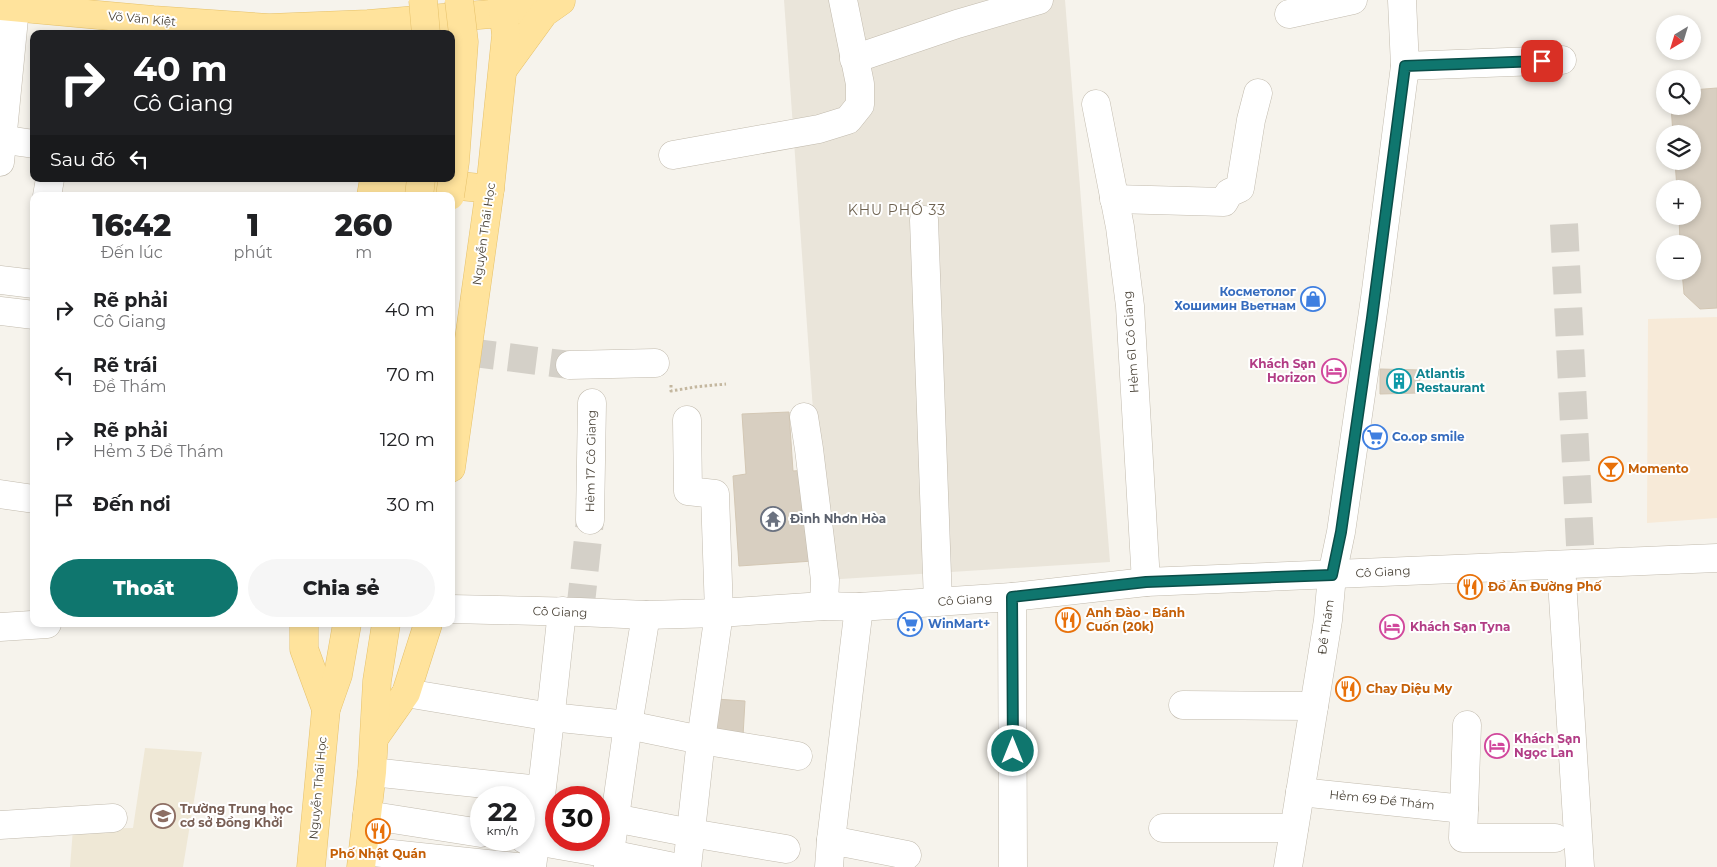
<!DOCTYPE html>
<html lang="vi">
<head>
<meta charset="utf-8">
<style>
	:root { --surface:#fff; --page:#f6f6f6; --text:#202124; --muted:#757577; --accent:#0f766e }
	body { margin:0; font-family:Montserrat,sans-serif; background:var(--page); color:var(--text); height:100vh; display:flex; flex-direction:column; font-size:19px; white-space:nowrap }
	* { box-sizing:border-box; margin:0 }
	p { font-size:16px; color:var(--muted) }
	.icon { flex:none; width:28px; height:28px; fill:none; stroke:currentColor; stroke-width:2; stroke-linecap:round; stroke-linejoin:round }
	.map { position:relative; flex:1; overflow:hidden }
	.side { position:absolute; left:30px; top:192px; width:425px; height:435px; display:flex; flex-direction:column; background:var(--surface); border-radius:10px; box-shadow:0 2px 8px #0003 }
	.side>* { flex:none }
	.banner { position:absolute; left:30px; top:30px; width:425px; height:152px; border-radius:10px; box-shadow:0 2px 8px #0003; background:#202124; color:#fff; overflow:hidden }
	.needle { width:32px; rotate:218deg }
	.controls { position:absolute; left:1656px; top:15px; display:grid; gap:10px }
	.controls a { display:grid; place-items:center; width:45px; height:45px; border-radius:50%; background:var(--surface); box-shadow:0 2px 8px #0003; font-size:25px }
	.speed { position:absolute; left:470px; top:786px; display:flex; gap:10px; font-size:25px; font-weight:700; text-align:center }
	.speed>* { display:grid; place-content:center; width:65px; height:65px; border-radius:50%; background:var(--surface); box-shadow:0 2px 8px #0003; line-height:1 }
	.speed small { font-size:12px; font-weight:400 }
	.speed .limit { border:8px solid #d22; background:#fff; color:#111 }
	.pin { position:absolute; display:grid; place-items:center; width:42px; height:42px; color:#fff; margin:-21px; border-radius:10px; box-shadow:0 2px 8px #0006 }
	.me { position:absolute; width:55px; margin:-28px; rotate:0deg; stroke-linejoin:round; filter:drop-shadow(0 0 4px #0008) }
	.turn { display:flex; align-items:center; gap:18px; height:105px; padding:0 20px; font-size:22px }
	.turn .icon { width:65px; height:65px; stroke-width:2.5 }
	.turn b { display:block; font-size:35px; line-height:42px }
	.then { display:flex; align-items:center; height:48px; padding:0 20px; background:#0003; gap:10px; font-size:19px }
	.eta { display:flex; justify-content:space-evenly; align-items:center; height:85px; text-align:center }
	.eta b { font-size:30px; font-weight:800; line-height:35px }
	.button { display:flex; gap:10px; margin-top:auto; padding:10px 20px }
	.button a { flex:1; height:58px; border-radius:30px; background:var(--accent); color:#fff; font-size:20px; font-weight:800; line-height:58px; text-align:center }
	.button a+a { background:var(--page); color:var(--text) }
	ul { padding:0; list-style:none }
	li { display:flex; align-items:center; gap:15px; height:65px; padding:0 20px }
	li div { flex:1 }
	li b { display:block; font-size:19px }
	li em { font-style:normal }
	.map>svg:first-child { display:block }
	.residential { fill:#eae5da }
	.commercial { fill:#f7ead8 }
	.education { fill:#efe8d6 }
	.building { fill:#d8cfc1; stroke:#d3c7b4 }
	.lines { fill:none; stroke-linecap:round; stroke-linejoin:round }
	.minor-tunnel { stroke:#d4d0c8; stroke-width:28; stroke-dasharray:28 14; stroke-linecap:butt }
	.minor-casing { stroke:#c2bbae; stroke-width:29 }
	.major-casing { stroke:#e6c16a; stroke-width:29 }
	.path { stroke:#c4b79f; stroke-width:3; stroke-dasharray:2.5 2.5; stroke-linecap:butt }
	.minor { stroke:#fff; stroke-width:28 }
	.major { stroke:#ffe39c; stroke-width:28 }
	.major-bridge-casing { stroke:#e6c16a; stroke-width:29; stroke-linecap:butt }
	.major-bridge { stroke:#ffe39c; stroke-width:28 }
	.route-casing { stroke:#0a4d48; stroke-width:12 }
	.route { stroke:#0f766e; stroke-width:9 }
	.labels { text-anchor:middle; stroke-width:4; stroke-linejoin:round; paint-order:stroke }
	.street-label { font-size:12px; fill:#4b4439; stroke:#fff }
	.shop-label { font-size:12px; font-weight:bold; fill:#366cbe; stroke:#fff; text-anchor:start }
	.hotel-label { font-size:12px; font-weight:bold; fill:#b23c85; stroke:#fff; text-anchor:start }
	.culture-label { font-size:12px; font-weight:bold; fill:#0d838f; stroke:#fff; text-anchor:start }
	.food-label { font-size:12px; font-weight:bold; fill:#c56008; stroke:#fff; text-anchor:start }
	.worship-label { font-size:12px; font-weight:bold; fill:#5b616d; stroke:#fff; text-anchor:start }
	.education-label { font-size:12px; font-weight:bold; fill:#785e54; stroke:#fff; text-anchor:start }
	.neighbourhood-label { font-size:14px; letter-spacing:1px; fill:#6e6250; stroke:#fff }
</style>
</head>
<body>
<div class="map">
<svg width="1717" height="867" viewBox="0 0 1717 867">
	<rect width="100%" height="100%" fill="#f6f3ec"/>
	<path class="residential" d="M784,0H1065L1110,562L825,580Z"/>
	<path class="commercial" d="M1717,317V518L1647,523L1648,319Z"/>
	<path class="education" d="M145,748L202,752L183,867H70L73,829L133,828Z"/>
	<g class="building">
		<path d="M1717,88V308L1700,309L1684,294L1682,271H1692V244H1680L1679,216H1692V189H1677L1675,161H1692V134H1673L1671,106H1692V90Z"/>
		<path d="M1380,369L1421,370L1418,393L1380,394Z"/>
		<path d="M789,412L793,471L807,470L813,561L739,566L733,476L746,474L742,414Z"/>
		<path d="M716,699L745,701L743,736L714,733Z"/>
	</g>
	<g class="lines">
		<g class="minor-tunnel">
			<path d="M1564,224L1581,565"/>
			<path d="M467,352L570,365"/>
			<path d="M580,612L590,520"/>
		</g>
		<defs>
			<g id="minor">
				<path d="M1289,14L1353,0"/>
				<path d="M854,59L957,24L1039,0"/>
				<path d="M1405,66L1562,60"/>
				<path d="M1096,104L1120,227L1130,306L1146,582"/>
				<path d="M0,139L34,144"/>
				<path d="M673,155L819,129L848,120L860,105V84L843,0"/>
				<path d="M0,162L15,8"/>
				<path d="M47,196L50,179"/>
				<path d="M1114,199L1224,202L1229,193L1240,188L1251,120L1258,93"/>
				<path d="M924,220L938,602"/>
				<path d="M0,280L34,284"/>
				<path d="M0,311L34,315"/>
				<path d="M570,365L655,363"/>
				<path d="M804,417L809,449L825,580L824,606"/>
				<path d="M0,494L34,499"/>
				<path d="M590,520L592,403"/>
				<path d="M1561,565L1580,867"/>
				<path d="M1012,597L1013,867"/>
				<path d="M451,609L580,612L646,615L719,613L824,606L859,607L1012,597L1146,582L1717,558"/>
				<path d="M0,627L47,624"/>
				<path d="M406,693L551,717L628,725L701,740L798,756"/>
				<path d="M1183,705L1314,706"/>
				<path d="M1467,725L1463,838H1555"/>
				<path d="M372,772L540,790"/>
				<path d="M1300,792L1464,809"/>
				<path d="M367,815L481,833"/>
				<path d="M599,815L691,833L786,849"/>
				<path d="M0,825L113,818"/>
				<path d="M1163,828H1294"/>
				<path d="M524,839L610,854L674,867"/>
				<path d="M831,840L859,607"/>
				<path d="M363,851L517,867"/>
				<path d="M532,867C543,782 553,697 562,611"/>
				<path d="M608,867L628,725L646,615"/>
				<path d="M687,867L701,740L719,613L715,494L688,491L687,420"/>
				<path d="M829,867L831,840L907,855"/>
				<path d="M1288,867L1328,620L1332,575L1341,532L1375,298L1405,66L1402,0"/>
			</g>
			<g id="major">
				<path d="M0,6L153,20L269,28L368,24L503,13L553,0"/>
				<path d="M504,68L544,13L561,1"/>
				<path d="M390,179L490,189"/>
				<path d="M371,196L374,179"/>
				<path d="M451,468L490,189L506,35L502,0"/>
				<path d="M304,624V649L326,709"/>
				<path d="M375,737L406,693L428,624"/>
				<path d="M311,867L326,709L338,675L347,624"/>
				<path d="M361,867L372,772L377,681L386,624"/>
			</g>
		</defs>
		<use href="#minor" class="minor-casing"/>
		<use href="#major" class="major-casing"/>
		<path class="path" d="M671,385V391L695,387L726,384"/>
		<use href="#minor" class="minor"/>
		<use href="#major" class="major"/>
		<defs>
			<g id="major-bridge">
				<path d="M423,0L426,34"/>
				<path d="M419,196L421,179"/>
				<path d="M450,196L455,162L464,42L459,0"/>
			</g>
		</defs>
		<use href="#major-bridge" class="major-bridge-casing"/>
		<use href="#major-bridge" class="major-bridge"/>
	</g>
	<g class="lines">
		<defs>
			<path id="route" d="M1013,751L1012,597L1146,582L1332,575L1341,532L1372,318L1405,66L1542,61"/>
		</defs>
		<use href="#route" class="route-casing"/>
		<use href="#route" class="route"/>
	</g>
	<defs>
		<symbol id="shop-ring" viewBox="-11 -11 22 22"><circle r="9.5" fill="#fff" stroke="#3f7fe0" stroke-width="1.5"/><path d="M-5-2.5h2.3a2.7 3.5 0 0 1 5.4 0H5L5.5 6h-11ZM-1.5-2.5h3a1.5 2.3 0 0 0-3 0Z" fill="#3f7fe0"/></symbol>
		<symbol id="hotel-ring" viewBox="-11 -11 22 22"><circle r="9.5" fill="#fff" stroke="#d1479c" stroke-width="1.5"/><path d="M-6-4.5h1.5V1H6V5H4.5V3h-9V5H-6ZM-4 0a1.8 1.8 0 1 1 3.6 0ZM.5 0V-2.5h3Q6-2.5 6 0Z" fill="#d1479c"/></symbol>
		<symbol id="building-ring" viewBox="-11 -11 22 22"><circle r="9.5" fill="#fff" stroke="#0f9aa8" stroke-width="1.5"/><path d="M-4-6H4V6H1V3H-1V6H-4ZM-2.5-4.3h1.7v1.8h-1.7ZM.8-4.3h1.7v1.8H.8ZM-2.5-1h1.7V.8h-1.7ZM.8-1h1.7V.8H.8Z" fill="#0f9aa8"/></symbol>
		<symbol id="supermarket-ring" viewBox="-11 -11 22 22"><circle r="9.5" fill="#fff" stroke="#3f7fe0" stroke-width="1.5"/><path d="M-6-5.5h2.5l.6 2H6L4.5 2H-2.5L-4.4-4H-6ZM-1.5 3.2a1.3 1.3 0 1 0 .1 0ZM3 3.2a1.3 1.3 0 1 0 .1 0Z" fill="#3f7fe0"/></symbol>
		<symbol id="bar-ring" viewBox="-11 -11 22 22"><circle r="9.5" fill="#fff" stroke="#e8710a" stroke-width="1.5"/><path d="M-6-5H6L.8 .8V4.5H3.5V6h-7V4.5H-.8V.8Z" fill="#e8710a"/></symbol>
		<symbol id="temple-ring" viewBox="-11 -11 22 22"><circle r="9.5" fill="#fff" stroke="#6b7280" stroke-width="1.5"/><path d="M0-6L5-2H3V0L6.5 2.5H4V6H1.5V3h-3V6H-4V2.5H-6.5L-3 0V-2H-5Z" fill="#6b7280"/></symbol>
		<symbol id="restaurant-ring" viewBox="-11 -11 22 22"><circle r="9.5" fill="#fff" stroke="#e8710a" stroke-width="1.5"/><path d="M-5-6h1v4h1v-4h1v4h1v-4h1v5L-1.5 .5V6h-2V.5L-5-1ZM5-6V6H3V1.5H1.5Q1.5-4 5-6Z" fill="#e8710a"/></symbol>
		<symbol id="school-ring" viewBox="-11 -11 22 22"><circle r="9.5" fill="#fff" stroke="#8d6e63" stroke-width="1.5"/><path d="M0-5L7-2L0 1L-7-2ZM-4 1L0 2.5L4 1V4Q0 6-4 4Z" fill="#8d6e63"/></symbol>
	</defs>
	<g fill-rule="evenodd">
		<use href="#shop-ring" x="1299" y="285" width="28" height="28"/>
		<use href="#hotel-ring" x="1320" y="357" width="28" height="28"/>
		<use href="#building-ring" x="1385" y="367" width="28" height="28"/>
		<use href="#supermarket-ring" x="1361" y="423" width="28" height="28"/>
		<use href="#bar-ring" x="1597" y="455" width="28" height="28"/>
		<use href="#temple-ring" x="759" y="505" width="28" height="28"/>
		<use href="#restaurant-ring" x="1456" y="573" width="28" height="28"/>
		<use href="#restaurant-ring" x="1054" y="606" width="28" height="28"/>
		<use href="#supermarket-ring" x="896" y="610" width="28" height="28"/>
		<use href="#hotel-ring" x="1378" y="613" width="28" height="28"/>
		<use href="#restaurant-ring" x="1334" y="675" width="28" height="28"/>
		<use href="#hotel-ring" x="1483" y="732" width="28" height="28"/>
		<use href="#school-ring" x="149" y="802" width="28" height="28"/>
		<use href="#restaurant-ring" x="364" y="817" width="28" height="28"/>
	</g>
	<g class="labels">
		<g class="street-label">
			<text transform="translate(142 19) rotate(5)" y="4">Võ Văn Kiệt</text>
			<text transform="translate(484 234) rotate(-82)" y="4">Nguyễn Thái Học</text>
			<text transform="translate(1131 342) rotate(-94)" y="4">Hẻm 61 Cô Giang</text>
			<text transform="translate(591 461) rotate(-89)" y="4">Hẻm 17 Cô Giang</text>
			<text transform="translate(1383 572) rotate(-3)" y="4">Cô Giang</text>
			<text transform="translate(965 600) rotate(-4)" y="4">Cô Giang</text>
			<text transform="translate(560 612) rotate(2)" y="4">Cô Giang</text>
			<text transform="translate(1326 627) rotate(-82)" y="4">Ðề Thám</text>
			<text transform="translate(318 788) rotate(-85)" y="4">Nguyễn Thái Học</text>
			<text transform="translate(1382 800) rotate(6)" y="4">Hẻm 69 Đề Thám</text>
		</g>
		<g class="shop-label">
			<text x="1296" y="296" text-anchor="end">Косметолог<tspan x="1296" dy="14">Хошимин Вьетнам</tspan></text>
			<text x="1392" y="441">Co.op smile</text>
			<text x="928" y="628">WinMart+</text>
		</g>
		<g class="hotel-label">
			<text x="1316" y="368" text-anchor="end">Khách Sạn<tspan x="1316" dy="14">Horizon</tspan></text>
			<text x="1410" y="631">Khách Sạn Tyna</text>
			<text x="1514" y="743">Khách Sạn<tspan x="1514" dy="14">Ngọc Lan</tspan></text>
		</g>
		<g class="culture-label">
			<text x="1416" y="378">Atlantis<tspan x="1416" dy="14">Restaurant</tspan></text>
		</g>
		<g class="food-label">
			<text x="1628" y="473">Momento</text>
			<text x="1488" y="591">Đồ Ăn Đường Phố</text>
			<text x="1086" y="617">Anh Đào - Bánh<tspan x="1086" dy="14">Cuốn (20k)</tspan></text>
			<text x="1366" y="693">Chay Diệu My</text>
			<text x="378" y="858" text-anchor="middle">Phố Nhật Quán</text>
		</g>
		<g class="worship-label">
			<text x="790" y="523">Đình Nhơn Hòa</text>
		</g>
		<g class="education-label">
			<text x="180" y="813">Trường Trung học<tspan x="180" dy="14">cơ sở Đồng Khởi</tspan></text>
		</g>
		<g class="neighbourhood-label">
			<text x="897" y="215">KHU PHỐ 33</text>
		</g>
	</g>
</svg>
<div class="controls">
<a><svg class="needle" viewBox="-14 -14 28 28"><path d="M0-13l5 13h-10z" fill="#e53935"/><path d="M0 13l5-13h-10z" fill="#757577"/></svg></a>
<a><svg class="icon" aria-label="search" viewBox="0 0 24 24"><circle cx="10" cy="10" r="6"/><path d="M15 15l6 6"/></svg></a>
<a><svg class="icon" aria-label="layers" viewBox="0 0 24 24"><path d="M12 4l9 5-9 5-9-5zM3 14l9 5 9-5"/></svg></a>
<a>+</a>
<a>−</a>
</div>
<div class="speed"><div>22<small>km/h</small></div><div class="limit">30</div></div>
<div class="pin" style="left:1542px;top:61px;background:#d93025"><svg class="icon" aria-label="arrive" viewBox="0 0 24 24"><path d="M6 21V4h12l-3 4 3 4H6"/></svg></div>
<svg class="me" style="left:1013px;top:751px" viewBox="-20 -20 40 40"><circle r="17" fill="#0f766e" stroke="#fff" stroke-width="3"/><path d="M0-11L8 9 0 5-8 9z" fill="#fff"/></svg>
<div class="banner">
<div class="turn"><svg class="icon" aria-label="right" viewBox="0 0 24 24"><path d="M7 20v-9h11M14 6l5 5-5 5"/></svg><div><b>40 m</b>Cô Giang</div></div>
<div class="then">Sau đó<svg class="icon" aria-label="left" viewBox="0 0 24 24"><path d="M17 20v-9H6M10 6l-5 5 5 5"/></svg></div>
</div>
<section class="side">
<div class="eta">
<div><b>16:42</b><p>Đến lúc</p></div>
<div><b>1</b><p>phút</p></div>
<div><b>260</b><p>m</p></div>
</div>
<ul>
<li><svg class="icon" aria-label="right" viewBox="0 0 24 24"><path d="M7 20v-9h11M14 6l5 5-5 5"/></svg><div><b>Rẽ phải</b><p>Cô Giang</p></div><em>40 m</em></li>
<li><svg class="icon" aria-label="left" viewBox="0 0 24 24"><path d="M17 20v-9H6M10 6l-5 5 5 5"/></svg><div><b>Rẽ trái</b><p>Ðề Thám</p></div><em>70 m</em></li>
<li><svg class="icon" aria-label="right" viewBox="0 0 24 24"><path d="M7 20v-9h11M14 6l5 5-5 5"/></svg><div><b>Rẽ phải</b><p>Hẻm 3 Đề Thám</p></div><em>120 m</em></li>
<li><svg class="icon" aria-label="arrive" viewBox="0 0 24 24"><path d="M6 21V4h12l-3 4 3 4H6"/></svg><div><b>Đến nơi</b></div><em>30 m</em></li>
</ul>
<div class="button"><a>Thoát</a><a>Chia sẻ</a></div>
</section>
</div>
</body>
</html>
